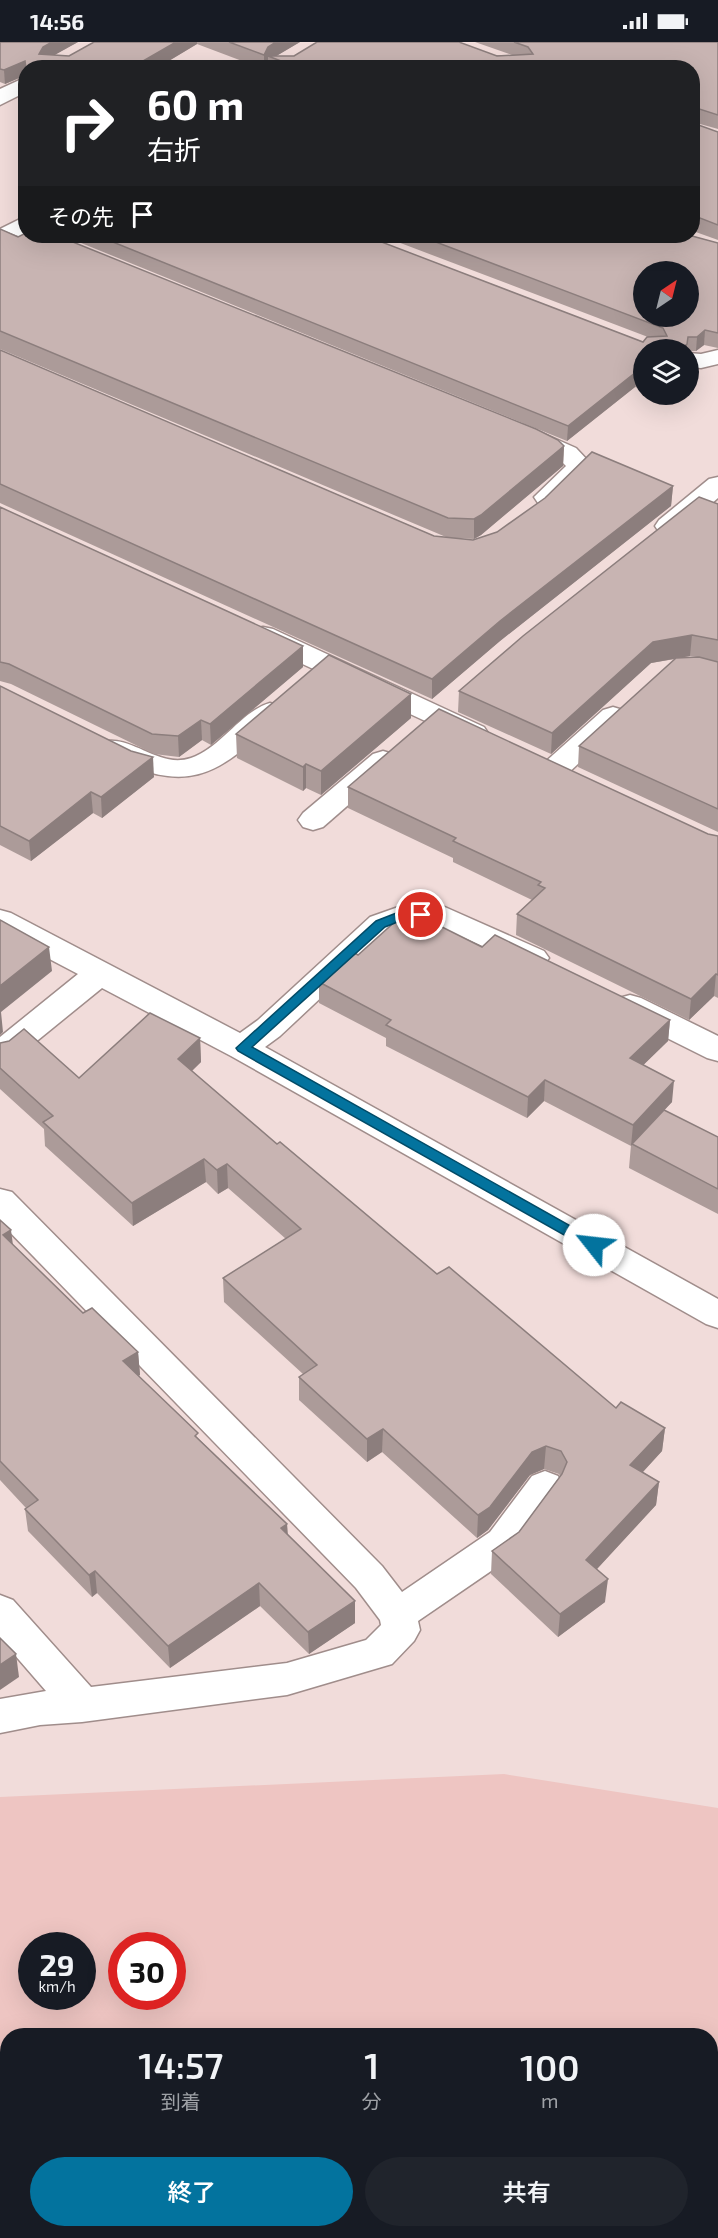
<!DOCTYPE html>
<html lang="ja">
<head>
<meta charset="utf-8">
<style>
	:root { --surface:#171b24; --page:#20242c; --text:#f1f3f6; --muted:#9ea1a6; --accent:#03739e }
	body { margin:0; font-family:"Exo 2","Noto Sans JP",sans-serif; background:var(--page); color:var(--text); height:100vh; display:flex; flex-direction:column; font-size:22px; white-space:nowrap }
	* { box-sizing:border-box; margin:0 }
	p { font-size:20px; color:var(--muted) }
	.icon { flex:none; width:33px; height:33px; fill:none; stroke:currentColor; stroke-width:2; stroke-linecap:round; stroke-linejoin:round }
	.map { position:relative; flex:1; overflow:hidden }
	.panel { position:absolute; left:0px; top:1986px; width:718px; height:210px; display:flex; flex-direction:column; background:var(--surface); border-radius:24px 24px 0 0; box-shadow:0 6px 24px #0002 }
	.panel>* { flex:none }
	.hud { position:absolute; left:18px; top:18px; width:682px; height:183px; border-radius:24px; box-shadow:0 6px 24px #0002; background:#202124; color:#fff; overflow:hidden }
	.needle { width:39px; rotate:35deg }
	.buttons { position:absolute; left:633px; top:219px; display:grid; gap:12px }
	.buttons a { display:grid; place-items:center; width:66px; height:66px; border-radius:50%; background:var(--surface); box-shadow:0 6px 24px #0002; font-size:30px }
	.speed { position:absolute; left:18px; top:1890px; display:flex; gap:12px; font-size:30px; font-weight:700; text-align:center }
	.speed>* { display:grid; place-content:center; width:78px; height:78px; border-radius:50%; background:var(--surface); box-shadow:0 6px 24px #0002; line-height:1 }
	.speed small { font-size:15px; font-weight:400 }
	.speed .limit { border:9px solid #d22; background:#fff; color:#111 }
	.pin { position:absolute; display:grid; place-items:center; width:51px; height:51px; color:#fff; margin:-26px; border:3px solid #fff; border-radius:50%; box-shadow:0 2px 6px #0007 }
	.me { position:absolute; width:66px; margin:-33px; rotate:299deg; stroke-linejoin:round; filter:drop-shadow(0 0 4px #0008) }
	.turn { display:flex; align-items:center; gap:21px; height:126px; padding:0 30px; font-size:27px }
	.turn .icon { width:78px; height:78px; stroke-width:2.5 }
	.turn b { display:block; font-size:42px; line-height:51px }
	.then { display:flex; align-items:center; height:57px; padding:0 30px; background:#0003; gap:12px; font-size:22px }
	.eta { display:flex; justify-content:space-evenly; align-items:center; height:102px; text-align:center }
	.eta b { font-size:36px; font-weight:600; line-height:42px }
	.button { display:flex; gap:12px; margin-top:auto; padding:12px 30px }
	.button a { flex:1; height:69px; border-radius:36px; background:var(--accent); color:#fff; font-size:24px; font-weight:600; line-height:69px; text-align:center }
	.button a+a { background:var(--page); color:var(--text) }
	.status { display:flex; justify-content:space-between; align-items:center; height:42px; padding:0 30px; background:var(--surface); direction:ltr }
	.status svg { height:16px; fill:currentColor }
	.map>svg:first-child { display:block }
	.green { fill:#eec5c2; fill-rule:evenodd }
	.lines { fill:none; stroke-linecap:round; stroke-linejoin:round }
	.street-casing { stroke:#a08d8b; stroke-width:3 }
	.street { fill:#fff; fill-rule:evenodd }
	.wall { fill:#ac9b99; fill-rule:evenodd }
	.shaded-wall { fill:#8c7e7d }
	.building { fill:#c8b4b2; stroke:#8c7e7d; stroke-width:1.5; fill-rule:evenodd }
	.route { fill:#03739e; stroke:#024b67; stroke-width:1.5 }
</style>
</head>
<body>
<div class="status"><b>14:56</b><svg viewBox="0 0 49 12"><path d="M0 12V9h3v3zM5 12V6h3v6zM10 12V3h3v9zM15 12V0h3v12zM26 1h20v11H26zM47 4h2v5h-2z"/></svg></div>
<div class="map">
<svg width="718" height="2196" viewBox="0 0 718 2196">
	<rect width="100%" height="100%" fill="#f1dcda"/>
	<path class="green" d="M504,1732L718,1766V2196H0V1755ZM32,1904H82V1954H32ZM122,1904H172V1954H122ZM8,1994H711V2188H8Z"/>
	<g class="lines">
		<defs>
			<g id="street">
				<path d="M26,35V50L0,63V47Z"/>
				<path d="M26,174V191L8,202L0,204V187Z"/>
				<path d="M718,308V322L701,326L688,325V311L701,312Z"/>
				<path d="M524,383L576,406L593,424C581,442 561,466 538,461L534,455L566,424L558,416L515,396L511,391L515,386Z"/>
				<path d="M718,435V456C701,470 682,495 659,490L655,484L659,478L709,437Z"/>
				<path d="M263,585L273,587L484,685L488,691L484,697L474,700L464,697L253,599L249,593L253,587Z"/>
				<path d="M270,661L280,664L284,670L280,676C212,737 189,753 102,712L98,706L102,700C132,692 158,727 191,716C221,706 241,669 270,661Z"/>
				<path d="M613,665L623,668L627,674L623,680L564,735L554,737L544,735L539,728L544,721L603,668Z"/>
				<path d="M383,709L393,712L397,718L393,724L323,785L313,788L303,785L298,778L303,771L373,712Z"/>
				<path d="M438,862L544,909L549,916L544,923L533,927L434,882L407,883L392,889L280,994L265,1005L718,1257V1286L706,1282L231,1014L102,946L11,1020L0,1023V995L78,932L0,891V868L11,871L240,991L258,978L370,875L404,863Z"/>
				<path d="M630,953L641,956L718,994V1019L707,1016L619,972L614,964L619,956Z"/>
				<path d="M0,1147L12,1150L382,1524L402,1550L490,1490L532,1434L545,1429L558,1434L563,1444L558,1454L516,1512L418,1579L420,1588L414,1599L392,1622L287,1653L82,1680L40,1683L0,1691V1657L46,1649L0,1596V1553L13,1558L91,1645L287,1621L366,1598L381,1583L380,1578L356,1546L0,1180Z"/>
			</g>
		</defs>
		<use href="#street" class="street-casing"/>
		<use href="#street" class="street"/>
	</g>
	<g class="wall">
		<path d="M0,0H78L54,13L69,14L94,0H300L276,14L512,13L475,0H718V87L693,80V26H269L268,19L264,26H261L197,2L157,26H26V33L5,42L0,40Z"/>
		<path d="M693,81L718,90V198L693,189Z"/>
		<path d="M0,187L564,404L563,424L481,493L474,497L455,496L473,498L673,444L671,464L500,599L432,657L0,461V308L434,494L446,495L0,307Z"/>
		<path d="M64,194H366L643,300L648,295L382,194H693L718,201V306L704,303L696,309H688V308H644V348L635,345L567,399Z"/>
		<path d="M718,462V790L578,725L579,704L675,617L651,621L551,712L458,670L459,649ZM690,614L697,615L678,616Z"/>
		<path d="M0,465L303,604V625L211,703L202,698L179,715L154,712L11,642L0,639Z"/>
		<path d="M0,644L154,735L102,776L93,771L31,819L0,803Z"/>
		<path d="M411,652V676L321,753L306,746L303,749L237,716L236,692Z"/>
		<path d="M348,745L718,794V956L714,954L689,978L516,893L517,872L532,858L453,820V816L348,766Z"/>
		<path d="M482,905L670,978L668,999L643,1023L672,1060L664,1068L718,1095V1172L629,1126L631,1103V1104L544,1059L527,1076L386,1004V996L319,961V940L358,913Z"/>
		<path d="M200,996L201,1020L192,1029L277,1102L437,1232L616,1366L665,1386L662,1409L643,1430L659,1440L656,1463L597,1527L605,1560L558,1595L491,1532L492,1509L519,1490L560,1434L559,1432L544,1427L530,1433L488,1488L477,1496L382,1410L367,1420L299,1358V1335L303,1332L224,1260L223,1236L286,1197L228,1146L218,1152L206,1140L133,1184L45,1104L44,1087L0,1047V1001L79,1036Z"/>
		<path d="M0,1178L13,1203L83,1271L138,1310L140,1333L138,1334L199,1397L287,1482L288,1493L355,1581L309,1612L260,1564L170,1626L97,1551L92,1555L28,1489L25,1467L26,1466L0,1438Z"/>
	</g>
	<g class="shaded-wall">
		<path d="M52,0H78L44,19L39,12L43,5Z"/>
		<path d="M176,0H197V2L157,26H131Z"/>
		<path d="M276,0H300L273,16L268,14V19L264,26V13L268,5Z"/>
		<path d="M25,19L26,33L5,42L4,28Z"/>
		<path d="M705,288L704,303L696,309L697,295Z"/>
		<path d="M687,302V308H680Z"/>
		<path d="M636,330L635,345L567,399L568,384Z"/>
		<path d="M564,404L563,424L481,493L474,497V477Z"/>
		<path d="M673,444L671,464L500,599L432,657V637L500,579Z"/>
		<path d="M692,593L690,614L651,621L551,712L552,691L653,600Z"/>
		<path d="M303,604V625L211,703L210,682Z"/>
		<path d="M411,652V676L321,753V729Z"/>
		<path d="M201,678L202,698L179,715L178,694Z"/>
		<path d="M153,715L154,735L102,776L101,755Z"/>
		<path d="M306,722V746L303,749V725Z"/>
		<path d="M91,750L93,771L31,819L29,799Z"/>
		<path d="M49,905L52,929L1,970L3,990L0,993V944Z"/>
		<path d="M716,932L714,954L689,978L691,957Z"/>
		<path d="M670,978L668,999L628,1038L630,1016Z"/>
		<path d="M200,996L201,1020L179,1041L178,1017Z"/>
		<path d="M545,1038L544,1059L527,1076L528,1055Z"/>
		<path d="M674,1039L672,1060L631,1104L633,1083Z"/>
		<path d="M204,1117L206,1140L133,1184L132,1161Z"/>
		<path d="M227,1122L228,1146L218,1152L217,1128Z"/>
		<path d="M11,1188L14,1211L3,1193Z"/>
		<path d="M138,1310L140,1333L125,1342L123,1319Z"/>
		<path d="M665,1386L662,1409L628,1446L630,1423Z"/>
		<path d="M383,1387L382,1410L367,1420V1397Z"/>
		<path d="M546,1404L544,1427L530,1433L488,1488L477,1496L478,1473L532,1410Z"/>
		<path d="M659,1440L656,1463L584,1541L586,1518Z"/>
		<path d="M287,1482L288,1504L281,1486Z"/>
		<path d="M95,1529L97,1551L92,1555L89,1533Z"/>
		<path d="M608,1537L605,1560L558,1595L560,1572Z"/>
		<path d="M259,1541L260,1564L170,1626L168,1604Z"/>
		<path d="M355,1559V1581L309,1612L308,1590Z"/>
		<path d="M16,1612L19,1635L0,1648V1623Z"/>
	</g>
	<g class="building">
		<path d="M0,0H52L43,5L39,12L69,14L94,0H176L131,26H26L25,19L4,28L0,27Z"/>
		<path d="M229,0H276L268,5L264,13Z"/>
		<path d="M317,0H459L497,14L533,12L528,5L514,0H718V73L693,65V26H299L268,14H294Z"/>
		<path d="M693,81L718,90V183L695,174L693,175Z"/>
		<path d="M0,187L18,195L26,191V194H58L536,387L558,398L564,404L481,473L474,477L448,476L0,289Z"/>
		<path d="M98,194H366L643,300L647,295L667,294L663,286L420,194H692L718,201V291L705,288L697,295H688L687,302L680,308H644V333L636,330L568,384ZM644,230H688V274H644Z"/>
		<path d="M0,308L434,494L473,498L497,490L545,456L592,410L673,444L500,579L432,637L0,442Z"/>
		<path d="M699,455L718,462V598L692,593L653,600L552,691L459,649L523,594Z"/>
		<path d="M0,465L303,604L210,682L201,678L178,694L152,692L9,622L0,620Z"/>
		<path d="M329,613L411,652L321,729L306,722L303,725L236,692Z"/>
		<path d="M699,615L718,620V767L579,704L676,616Z"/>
		<path d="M0,644L131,709L153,715L101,755L91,750L29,799L0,784Z"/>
		<path d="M439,667L708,792L718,794V933L716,932L691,957L517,872L545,846L538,843L541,840L453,799L456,796L348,745Z"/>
		<path d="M408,868L482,905L495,893L670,978L630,1016L674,1039L633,1083L545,1038L528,1055L386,983L391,978L319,940L353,910L358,913Z"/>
		<path d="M0,878L49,905L0,944Z"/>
		<path d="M150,971L200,996L178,1017L277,1102L280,1100L437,1232L449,1225L616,1366L621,1360L665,1386L630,1423L659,1440L586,1518L608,1537L560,1572L492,1509L519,1490L562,1432L567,1420L561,1409L546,1404L532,1410L490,1465L478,1473L383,1387L367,1397L299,1335L317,1323L223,1236L301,1187L227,1122L217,1128L204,1117L132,1161L43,1080L53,1074L0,1026V1001L9,999L24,987L79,1036Z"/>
		<path d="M664,1068L718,1095V1147L632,1102Z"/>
		<path d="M0,1178L11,1188L3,1193L83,1271L92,1266L138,1310L123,1319L198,1391L195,1394L287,1482L281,1486L355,1559L308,1590L259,1541L168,1604L95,1529L89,1533L25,1467L38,1458L0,1419Z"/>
		<path d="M0,1596L16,1612L0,1623Z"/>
	</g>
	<path class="route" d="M404,868H421L427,873L425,876L405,877L385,885L252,1005L599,1200L601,1203L599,1207H589L238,1009L236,1006L376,879Z"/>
</svg>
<div class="buttons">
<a><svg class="needle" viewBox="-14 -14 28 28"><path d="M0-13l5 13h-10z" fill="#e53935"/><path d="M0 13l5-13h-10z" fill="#9ea1a6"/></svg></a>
<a><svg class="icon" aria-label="layers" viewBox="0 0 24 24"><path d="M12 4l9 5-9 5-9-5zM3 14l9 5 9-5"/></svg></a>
</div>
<div class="speed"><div>29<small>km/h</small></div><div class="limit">30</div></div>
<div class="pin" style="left:421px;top:873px;background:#d93025"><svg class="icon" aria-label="arrive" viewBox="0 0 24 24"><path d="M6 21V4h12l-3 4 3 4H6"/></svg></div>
<svg class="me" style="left:594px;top:1203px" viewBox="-20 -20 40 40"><circle r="19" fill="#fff"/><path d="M0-13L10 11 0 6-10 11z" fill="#03739e"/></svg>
<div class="hud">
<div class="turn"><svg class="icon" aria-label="right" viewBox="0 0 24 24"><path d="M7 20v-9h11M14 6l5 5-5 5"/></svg><div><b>60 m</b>右折</div></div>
<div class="then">その先<svg class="icon" aria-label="arrive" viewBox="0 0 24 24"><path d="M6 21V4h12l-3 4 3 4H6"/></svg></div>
</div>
<section class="panel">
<div class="eta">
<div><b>14:57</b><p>到着</p></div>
<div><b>1</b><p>分</p></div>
<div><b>100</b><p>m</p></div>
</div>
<div class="button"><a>終了</a><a>共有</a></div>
</section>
</div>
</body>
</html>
